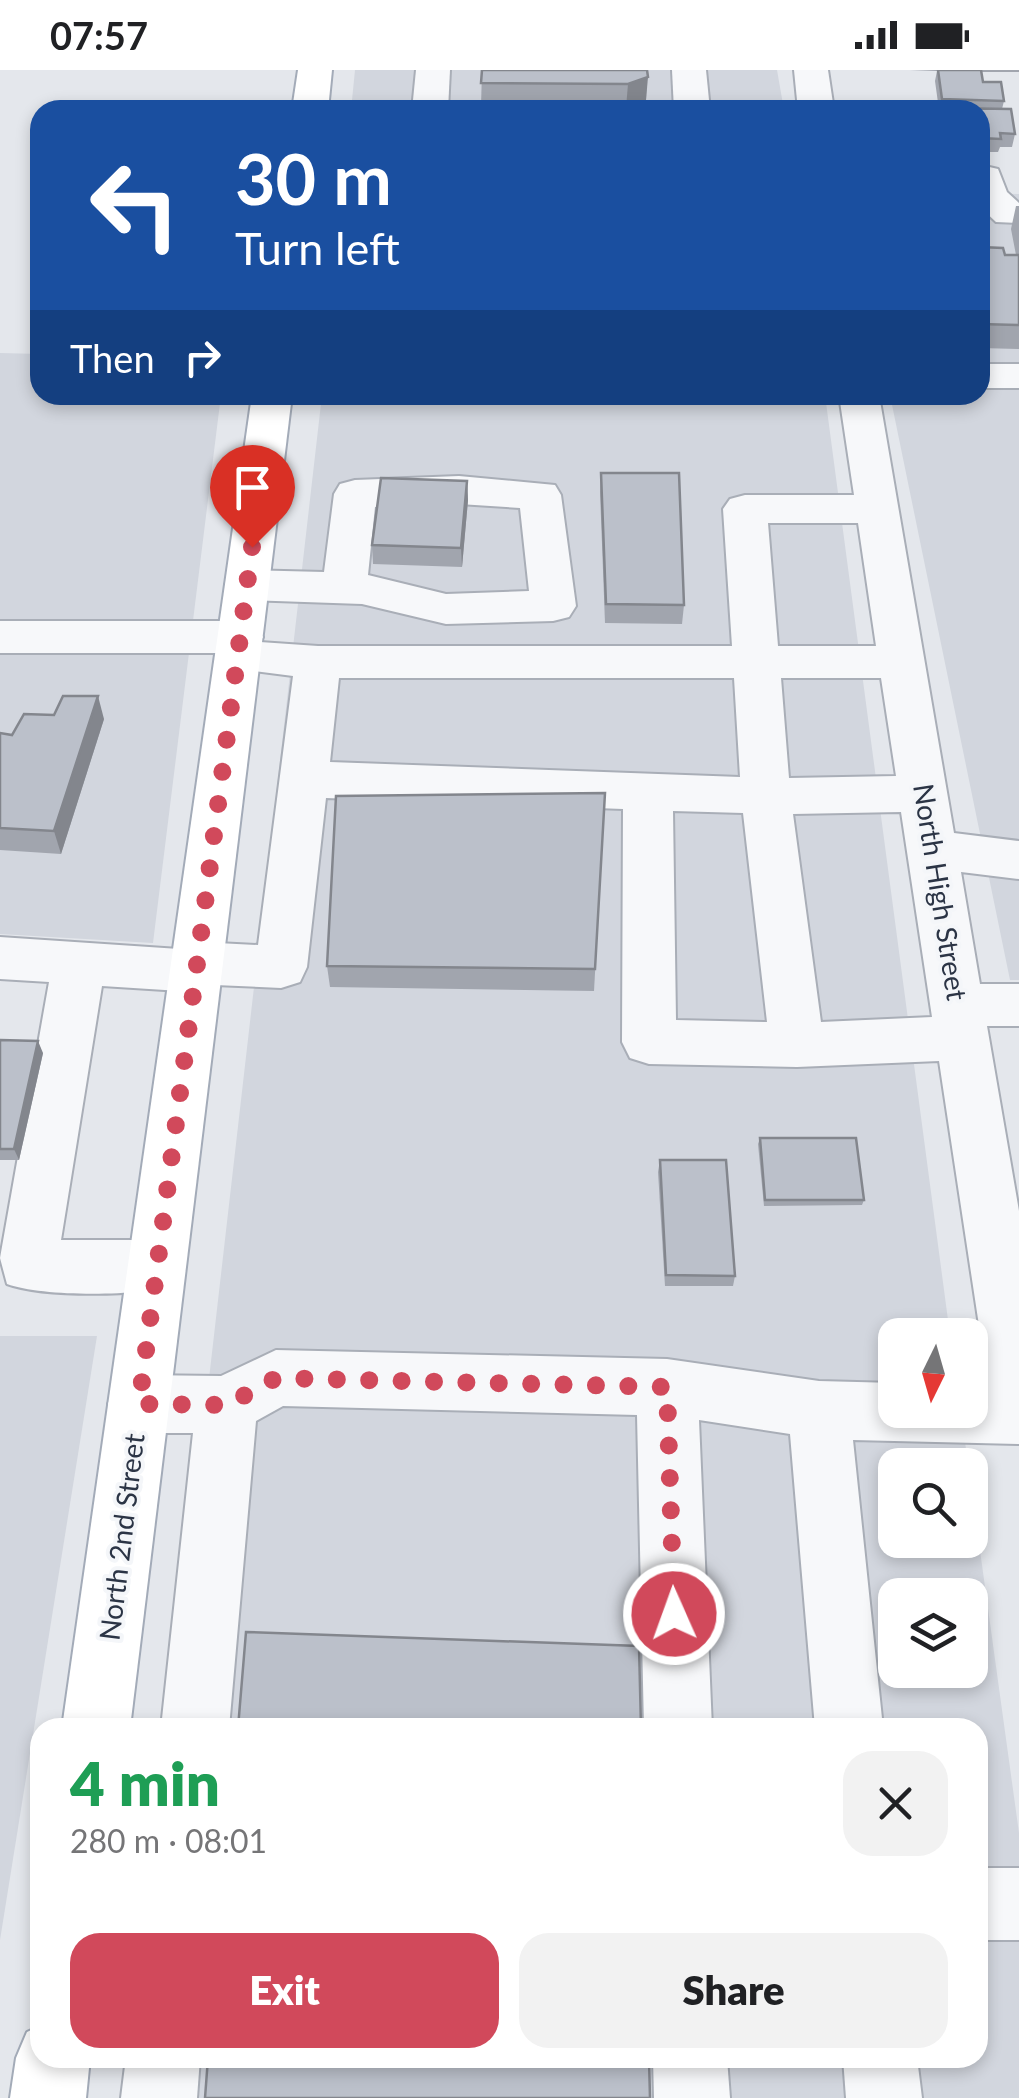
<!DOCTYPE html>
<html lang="en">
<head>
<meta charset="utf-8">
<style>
	:root { --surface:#fff; --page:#f2f2f2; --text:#202124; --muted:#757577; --accent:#d1495b }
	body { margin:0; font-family:Lato,sans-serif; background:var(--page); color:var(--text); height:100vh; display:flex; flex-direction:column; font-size:38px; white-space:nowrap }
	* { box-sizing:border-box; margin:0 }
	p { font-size:32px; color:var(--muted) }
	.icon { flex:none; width:55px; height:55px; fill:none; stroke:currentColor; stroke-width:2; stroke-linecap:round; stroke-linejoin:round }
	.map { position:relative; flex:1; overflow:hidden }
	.side { position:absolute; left:30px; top:1648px; width:958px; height:350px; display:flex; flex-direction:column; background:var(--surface); border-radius:30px; box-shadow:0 5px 15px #0003 }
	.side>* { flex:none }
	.hud { position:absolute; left:30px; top:30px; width:960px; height:305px; border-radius:30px; box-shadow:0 5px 15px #0003; background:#1a4fa0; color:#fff; overflow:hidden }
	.needle { width:65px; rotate:185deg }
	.buttons { position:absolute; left:878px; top:1248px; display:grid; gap:20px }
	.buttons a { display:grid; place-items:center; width:110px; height:110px; border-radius:20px; background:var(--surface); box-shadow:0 5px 15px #0003; font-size:50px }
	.pin { position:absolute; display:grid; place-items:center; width:85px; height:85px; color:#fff; margin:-102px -42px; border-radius:50% 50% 50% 0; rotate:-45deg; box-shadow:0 0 10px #0007 }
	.pin .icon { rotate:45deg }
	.me { position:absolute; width:110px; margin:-55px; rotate:358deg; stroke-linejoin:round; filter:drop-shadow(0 0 8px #0008) }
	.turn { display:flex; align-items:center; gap:35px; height:210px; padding:0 40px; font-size:45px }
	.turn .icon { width:130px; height:130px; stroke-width:2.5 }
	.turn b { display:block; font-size:70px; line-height:85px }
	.then { display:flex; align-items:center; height:95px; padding:0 40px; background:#0003; gap:20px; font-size:38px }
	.round { display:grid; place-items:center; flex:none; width:105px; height:105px; border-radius:30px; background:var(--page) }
	.head { display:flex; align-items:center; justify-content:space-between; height:170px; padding:0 40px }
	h1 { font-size:60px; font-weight:800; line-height:75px; color:#1e9e55 }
	.action { display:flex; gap:20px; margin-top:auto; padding:20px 40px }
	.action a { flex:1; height:115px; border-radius:30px; background:var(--accent); color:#fff; font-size:40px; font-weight:800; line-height:115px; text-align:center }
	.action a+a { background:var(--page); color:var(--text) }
	.status { display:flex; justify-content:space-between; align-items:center; height:70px; padding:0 50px; background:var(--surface); direction:ltr }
	.status svg { height:28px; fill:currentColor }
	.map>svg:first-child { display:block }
	.built { fill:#d2d6de; fill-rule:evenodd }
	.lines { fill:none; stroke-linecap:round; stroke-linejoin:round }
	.minor-casing { stroke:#a9aeb7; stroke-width:4 }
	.major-casing { stroke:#a3abb8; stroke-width:4 }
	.minor { fill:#f7f8fa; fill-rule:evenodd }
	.major { fill:#fff; fill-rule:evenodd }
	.wall { fill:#a1a5ae }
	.shaded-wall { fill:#83868d }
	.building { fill:#bbc0ca; stroke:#83868d; stroke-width:2.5 }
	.route { stroke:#d1495b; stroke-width:18; stroke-dasharray:0 32.4 }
	.labels { text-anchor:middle; stroke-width:8; stroke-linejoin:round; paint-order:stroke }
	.street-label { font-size:28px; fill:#2b3445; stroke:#f4f6f9 }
</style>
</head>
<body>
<div class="status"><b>07:57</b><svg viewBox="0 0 49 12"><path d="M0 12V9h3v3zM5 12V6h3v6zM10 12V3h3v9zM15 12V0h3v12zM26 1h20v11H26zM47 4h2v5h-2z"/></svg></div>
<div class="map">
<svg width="1019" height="2028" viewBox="0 0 1019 2028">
	<rect width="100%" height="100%" fill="#e4e7ec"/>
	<g class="built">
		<path d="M355,0H777L784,40H351Z"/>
		<path d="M980,123L1019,124V910H1010L890,325H980Z"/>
		<path d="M0,283L40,284V325H221L153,873L0,864Z"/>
		<path d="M322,325H825L950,1265H895V1340H961L968,1395H895V1470H970V1408L1019,1763V2028H126L131,1988H978V1658L169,1657ZM895,1525H970V1600H895Z"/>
		<path d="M0,1266H97L0,1870Z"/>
	</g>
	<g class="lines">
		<defs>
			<g id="minor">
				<path d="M416,0H450L448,40H412Z"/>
				<path d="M672,0H706L710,40H674Z"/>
				<path d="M794,0H828L834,40H798Z"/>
				<path d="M985,96L998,99L1007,122L1019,133V153L996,152L980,137V97Z"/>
				<rect x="980" y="294" width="39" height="24"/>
				<path d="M839,325H879L954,763L1019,771V809L961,802L980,914H1019V956H987L1019,1141V1374L853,1370L883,1658H815L790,1364L699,1350L712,1658H644L637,1345L283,1336L256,1351L229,1658H161L193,1363H139L117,1354L108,1334L117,1314L139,1305L221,1306L276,1280L667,1289L819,1311L895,1313V1340H970V1315H988L939,991L797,997L649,994L630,988L622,972L623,739L326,728L307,897L300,912L281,918L215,915L196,922L102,916L61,1170H157L178,1178L186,1196L178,1214C142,1227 43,1227 7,1214L0,1188L49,912L0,909V867L179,879L198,872L258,875L293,606L222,597L217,583H0V551H240L256,556L263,567L260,572L318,576H732L723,439L730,429L745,425H854ZM768,453H858L876,576H778ZM339,608H734L740,707L330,692ZM781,608H881L896,706L789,708ZM673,741L743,743L767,952L676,950ZM901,742L932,947L821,952L793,744Z"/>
				<path d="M459,406L555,415L561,425L576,536L569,547L553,551L446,554L362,534L247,530L231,526L225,515L231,504L247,500L324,502L334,424L340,414L355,410ZM459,434L520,438L529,521L446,524L368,505L375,437Z"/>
				<rect x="978" y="1798" width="41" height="72"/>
				<path d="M126,1988H200L197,2028H121Z"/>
				<path d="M653,1988H727L730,2028H654Z"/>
				<path d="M843,1988H917L922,2028H846Z"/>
			</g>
			<g id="major">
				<path d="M298,0H332L328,40H292Z"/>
				<path d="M252,325H292L130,1658H62Z"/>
				<path d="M40,1956V1988H90L86,2028H10L16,1988L27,1962Z"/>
			</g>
		</defs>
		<use href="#minor" class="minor-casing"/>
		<use href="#major" class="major-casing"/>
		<use href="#minor" class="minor"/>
		<use href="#major" class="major"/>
	</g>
	<g class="wall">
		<path d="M482,0H647L646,30L626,38L481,37Z"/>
		<path d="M910,0H1019V2H981L983,12L1004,31L1002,39L1015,64L1012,77H1000L998,82H980V40H939L935,11L937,1Z"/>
		<path d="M1016,136H1019V279L980,278V177L1005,185H1016L1011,159Z"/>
		<path d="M601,403L684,535L682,554L605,553L600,422Z"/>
		<path d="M467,411L468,430L462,497L373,494L372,475Z"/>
		<path d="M104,649L61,784L0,780V663L12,665Z"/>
		<path d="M605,723L594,921L330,917L327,896Z"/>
		<path d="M0,970L43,983L19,1090H0Z"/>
		<path d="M760,1068L864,1130L862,1135L764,1136L758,1074Z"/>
		<path d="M660,1090L735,1206L733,1216H665L658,1102Z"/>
	</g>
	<g class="shaded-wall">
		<path d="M648,7L646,30L626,38L628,14Z"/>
		<path d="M467,411L468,430L462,497L461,478Z"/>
		<path d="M98,626L104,649L61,784L54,761Z"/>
		<path d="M38,971L43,983L19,1090L14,1079Z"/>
	</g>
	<g class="building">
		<path d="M482,0H647L648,7L628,14L481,13Z"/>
		<path d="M938,0H981L983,12H1001L1004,31L942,29Z"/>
		<path d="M942,38L1011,39L1015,64L1000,63L1001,69L980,68V40H943Z"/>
		<path d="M980,177L1003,178L1005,185H1019V255L980,254Z"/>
		<path d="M601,403H679L684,535L606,534Z"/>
		<path d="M381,408L467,411L461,478L372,475Z"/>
		<path d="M63,626H98L54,761L0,758V663L12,665L24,644L54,645Z"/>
		<path d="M605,723L595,899L327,896L336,726Z"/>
		<path d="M0,970L38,971L14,1079H0Z"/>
		<path d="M760,1068H856L864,1130H765Z"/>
		<path d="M660,1090H726L735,1206L666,1205Z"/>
		<path d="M246,1562L639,1576L641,1658H238Z"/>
		<path d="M208,1988H649L650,2028H205Z"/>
	</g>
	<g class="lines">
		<path class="route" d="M252,477L139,1334L227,1335L276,1308L667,1317L674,1544"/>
	</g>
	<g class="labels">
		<g class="street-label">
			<text transform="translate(940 822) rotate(81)" y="10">North High Street</text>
			<text transform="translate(122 1467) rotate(-83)" y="10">North 2nd Street</text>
		</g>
	</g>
</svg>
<div class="buttons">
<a><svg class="needle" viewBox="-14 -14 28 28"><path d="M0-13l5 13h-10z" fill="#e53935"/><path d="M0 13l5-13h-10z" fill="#757577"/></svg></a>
<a><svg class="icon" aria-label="search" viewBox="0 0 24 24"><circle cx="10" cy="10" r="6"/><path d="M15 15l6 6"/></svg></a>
<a><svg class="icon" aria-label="layers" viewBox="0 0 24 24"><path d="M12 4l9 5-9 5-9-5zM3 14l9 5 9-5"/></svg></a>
</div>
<div class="pin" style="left:252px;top:477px;background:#d93025"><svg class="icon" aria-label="arrive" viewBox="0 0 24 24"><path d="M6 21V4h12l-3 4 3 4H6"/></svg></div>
<svg class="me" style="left:674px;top:1544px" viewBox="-20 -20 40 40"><circle r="17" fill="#d1495b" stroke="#fff" stroke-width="3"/><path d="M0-11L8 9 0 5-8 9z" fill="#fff"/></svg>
<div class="hud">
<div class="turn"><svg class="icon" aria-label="left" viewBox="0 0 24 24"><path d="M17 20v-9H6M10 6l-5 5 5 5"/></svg><div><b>30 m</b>Turn left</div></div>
<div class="then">Then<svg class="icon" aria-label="right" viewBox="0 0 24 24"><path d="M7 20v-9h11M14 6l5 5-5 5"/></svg></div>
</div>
<section class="side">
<div class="head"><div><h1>4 min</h1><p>280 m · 08:01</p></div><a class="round"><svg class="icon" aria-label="close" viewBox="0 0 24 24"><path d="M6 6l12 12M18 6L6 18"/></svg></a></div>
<div class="action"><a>Exit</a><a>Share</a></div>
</section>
</div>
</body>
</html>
